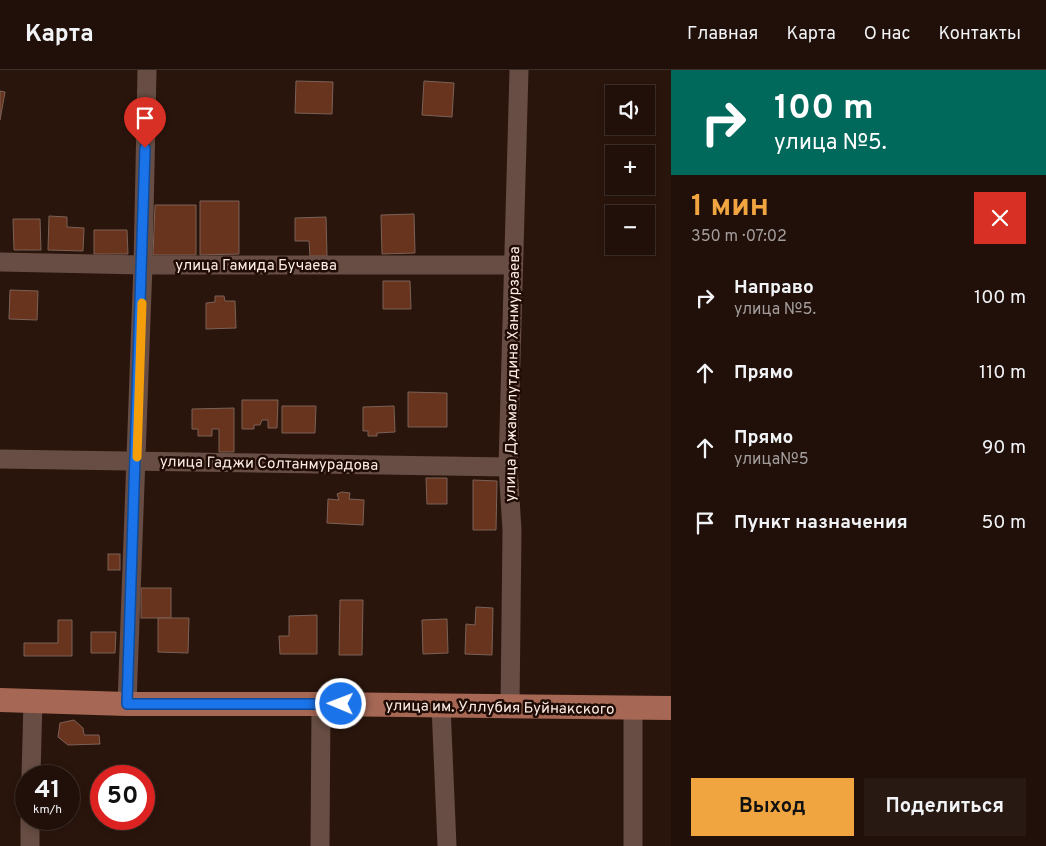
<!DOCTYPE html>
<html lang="ru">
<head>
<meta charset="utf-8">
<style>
	:root { --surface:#201009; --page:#281912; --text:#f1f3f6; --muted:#a29d9c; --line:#3d302a; --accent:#f1a540 }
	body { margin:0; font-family:Overpass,sans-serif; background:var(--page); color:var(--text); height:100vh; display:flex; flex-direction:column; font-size:19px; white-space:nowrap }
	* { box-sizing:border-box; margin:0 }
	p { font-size:16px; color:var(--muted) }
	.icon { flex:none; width:28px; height:28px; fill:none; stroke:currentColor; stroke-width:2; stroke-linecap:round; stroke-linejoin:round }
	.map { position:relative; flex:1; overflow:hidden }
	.drawer { display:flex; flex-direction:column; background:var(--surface); width:375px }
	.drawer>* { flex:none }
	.guide { background:#00695c; color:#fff; overflow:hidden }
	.tools { position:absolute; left:605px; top:15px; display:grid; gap:10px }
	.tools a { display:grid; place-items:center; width:50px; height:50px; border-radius:0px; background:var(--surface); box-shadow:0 2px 8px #0003,0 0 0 1px var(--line); font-size:25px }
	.speed { position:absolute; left:15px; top:695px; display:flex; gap:10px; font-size:25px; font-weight:700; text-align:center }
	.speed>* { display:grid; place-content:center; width:65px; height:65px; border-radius:50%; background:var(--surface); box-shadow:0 2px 8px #0003,0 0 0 1px var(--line); line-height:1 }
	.speed small { font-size:12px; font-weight:400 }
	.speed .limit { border:8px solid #d22; background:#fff; color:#111 }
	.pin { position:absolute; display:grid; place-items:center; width:42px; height:42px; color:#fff; margin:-51px -21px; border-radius:50% 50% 50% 0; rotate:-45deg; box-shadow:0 0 5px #0007 }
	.pin .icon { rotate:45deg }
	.me { position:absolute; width:55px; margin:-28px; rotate:271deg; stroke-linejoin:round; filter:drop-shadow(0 0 4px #0008) }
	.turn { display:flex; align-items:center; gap:18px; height:105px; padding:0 20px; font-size:22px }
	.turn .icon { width:65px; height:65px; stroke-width:2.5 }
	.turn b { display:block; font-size:35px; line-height:42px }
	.round { display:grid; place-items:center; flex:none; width:52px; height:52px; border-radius:0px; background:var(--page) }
	.overview { display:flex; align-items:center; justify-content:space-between; height:85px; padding:0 20px }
	h1 { font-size:30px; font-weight:700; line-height:38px; color:var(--accent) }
	.cta { display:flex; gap:10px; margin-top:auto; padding:10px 20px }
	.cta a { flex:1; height:58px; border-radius:0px; background:var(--accent); color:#111; font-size:20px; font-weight:700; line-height:58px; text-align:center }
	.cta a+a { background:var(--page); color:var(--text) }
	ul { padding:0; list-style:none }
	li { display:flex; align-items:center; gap:15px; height:75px; padding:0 20px }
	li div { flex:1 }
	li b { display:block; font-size:19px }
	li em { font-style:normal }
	header { display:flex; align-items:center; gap:30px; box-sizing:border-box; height:70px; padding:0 25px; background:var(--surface); border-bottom:1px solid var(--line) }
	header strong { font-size:24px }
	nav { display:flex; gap:28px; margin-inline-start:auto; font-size:18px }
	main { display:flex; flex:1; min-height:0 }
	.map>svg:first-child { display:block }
	.building { fill:#68341d; stroke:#7b6156 }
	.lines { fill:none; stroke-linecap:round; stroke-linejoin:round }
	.minor { stroke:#674d43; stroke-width:19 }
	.major { stroke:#a66854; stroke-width:24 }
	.route-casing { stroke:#114b97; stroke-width:12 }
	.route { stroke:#1a73e8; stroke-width:9 }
	.slow { stroke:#f59e0b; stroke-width:9 }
	.labels { text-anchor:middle; stroke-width:5; stroke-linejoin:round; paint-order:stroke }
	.street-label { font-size:15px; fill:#fbece5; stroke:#200c04 }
</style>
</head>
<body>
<header>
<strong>Карта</strong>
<nav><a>Главная</a><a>Карта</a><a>О нас</a><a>Контакты</a></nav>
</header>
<main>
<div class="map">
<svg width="671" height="776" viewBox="0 0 671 776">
	<rect width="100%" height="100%" fill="#2a150c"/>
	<g class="building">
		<path d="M296,11L333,12L332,44L295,43Z"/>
		<path d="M424,11L454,13L452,47L422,45Z"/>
		<path d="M0,21L5,22L0,50Z"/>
		<path d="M200,131H239V184L200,185Z"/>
		<path d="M155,135H196V185H153Z"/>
		<path d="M414,144L415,183L382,184L381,145Z"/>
		<path d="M49,146L67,147V157L84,158L83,181L48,180Z"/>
		<path d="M326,147L327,186H310L309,171H295V148Z"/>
		<path d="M13,149H40L41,180H14Z"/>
		<path d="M94,160H127L128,184H94Z"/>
		<path d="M383,211H410L411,239H383Z"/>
		<path d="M10,220L38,221L37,250L9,249Z"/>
		<path d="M215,226H224L225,231H235L236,258L206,259V233L215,232Z"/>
		<path d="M408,322L447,323V357H408Z"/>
		<path d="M242,330H278L277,358H268V350H262L260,355H254V359H242Z"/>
		<path d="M282,336H316L315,363H282Z"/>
		<path d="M394,336L395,362L377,363V366H368V361H363V337Z"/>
		<path d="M234,338V382H219V359H212V366H198V359H192V339Z"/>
		<path d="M426,408H447V434H427Z"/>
		<path d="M473,410L497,411L496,460H473Z"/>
		<path d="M342,422L350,423L349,429L364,430L363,455L327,453L328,429L339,430L337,424Z"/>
		<rect x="108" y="484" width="12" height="16"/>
		<rect x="141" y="518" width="30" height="30"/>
		<path d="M340,530H363L362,585H339Z"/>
		<path d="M476,537L493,538L492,585L465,584L466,554L475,555Z"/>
		<path d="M317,545V584H280L279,566H289V546Z"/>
		<path d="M158,548H189L188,583L158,582Z"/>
		<path d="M447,549L448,583L423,584L422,550Z"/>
		<path d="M58,550H72V586H24V573H58Z"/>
		<path d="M91,562H116L115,583H91Z"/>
		<path d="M74,650L83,658L84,665H99L100,674L68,675L58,667L60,653Z"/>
	</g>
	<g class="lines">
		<g class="minor">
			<path d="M0,192L143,195H513"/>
			<path d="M0,389L508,397"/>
			<path d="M127,634L143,195L147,0"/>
			<path d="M441,636L447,776"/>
			<path d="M510,637L512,460L508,397L519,0"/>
			<path d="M31,706L33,631"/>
			<path d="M30,749V776"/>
			<path d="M320,776L321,634"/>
			<path d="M633,776V638"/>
		</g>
		<path class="major" d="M0,630L127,634H321L671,638"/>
	</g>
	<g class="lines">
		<defs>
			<path id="route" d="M145,78L127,634H341"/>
		</defs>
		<use href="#route" class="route-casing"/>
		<use href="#route" class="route"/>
		<path class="slow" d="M137,387L142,233"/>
	</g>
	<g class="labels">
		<g class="street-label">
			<text x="256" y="200">улица Гамида Бучаева</text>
			<text transform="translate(512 304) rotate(-89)" y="5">улица Джамалутдина Ханмурзаева</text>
			<text transform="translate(269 393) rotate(1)" y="5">улица Гаджи Солтанмурадова</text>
			<text transform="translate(500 637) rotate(1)" y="5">улица им. Уллубия Буйнакского</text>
		</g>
	</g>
</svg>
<div class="tools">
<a><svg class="icon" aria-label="sound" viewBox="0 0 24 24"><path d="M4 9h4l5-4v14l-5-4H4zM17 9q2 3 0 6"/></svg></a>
<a>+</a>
<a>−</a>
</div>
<div class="speed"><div>41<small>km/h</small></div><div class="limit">50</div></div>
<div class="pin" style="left:145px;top:78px;background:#d93025"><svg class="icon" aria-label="arrive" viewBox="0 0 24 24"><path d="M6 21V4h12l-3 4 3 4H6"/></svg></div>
<svg class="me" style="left:341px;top:634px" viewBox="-20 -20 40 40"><circle r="17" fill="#1a73e8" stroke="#fff" stroke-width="3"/><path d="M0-11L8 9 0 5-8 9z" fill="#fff"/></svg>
</div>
<section class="drawer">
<div class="guide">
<div class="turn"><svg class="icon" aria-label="right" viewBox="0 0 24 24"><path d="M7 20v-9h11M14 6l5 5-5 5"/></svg><div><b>100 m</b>улица №5.</div></div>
</div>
<div class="overview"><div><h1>1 мин</h1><p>350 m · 07:02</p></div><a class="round" style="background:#d93025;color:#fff"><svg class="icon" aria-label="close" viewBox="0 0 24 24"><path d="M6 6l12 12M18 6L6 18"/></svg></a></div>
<ul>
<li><svg class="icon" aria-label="right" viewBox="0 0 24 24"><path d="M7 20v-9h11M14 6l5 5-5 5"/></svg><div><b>Направо</b><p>улица №5.</p></div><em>100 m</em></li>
<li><svg class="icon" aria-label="ahead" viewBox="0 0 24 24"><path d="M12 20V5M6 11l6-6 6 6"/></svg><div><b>Прямо</b></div><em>110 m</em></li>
<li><svg class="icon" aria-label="ahead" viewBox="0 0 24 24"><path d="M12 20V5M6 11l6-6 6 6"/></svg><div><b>Прямо</b><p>улица№5</p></div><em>90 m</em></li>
<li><svg class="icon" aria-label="arrive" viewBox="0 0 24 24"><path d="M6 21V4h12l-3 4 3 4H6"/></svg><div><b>Пункт назначения</b></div><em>50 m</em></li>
</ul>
<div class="cta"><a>Выход</a><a>Поделиться</a></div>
</section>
</main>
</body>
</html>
